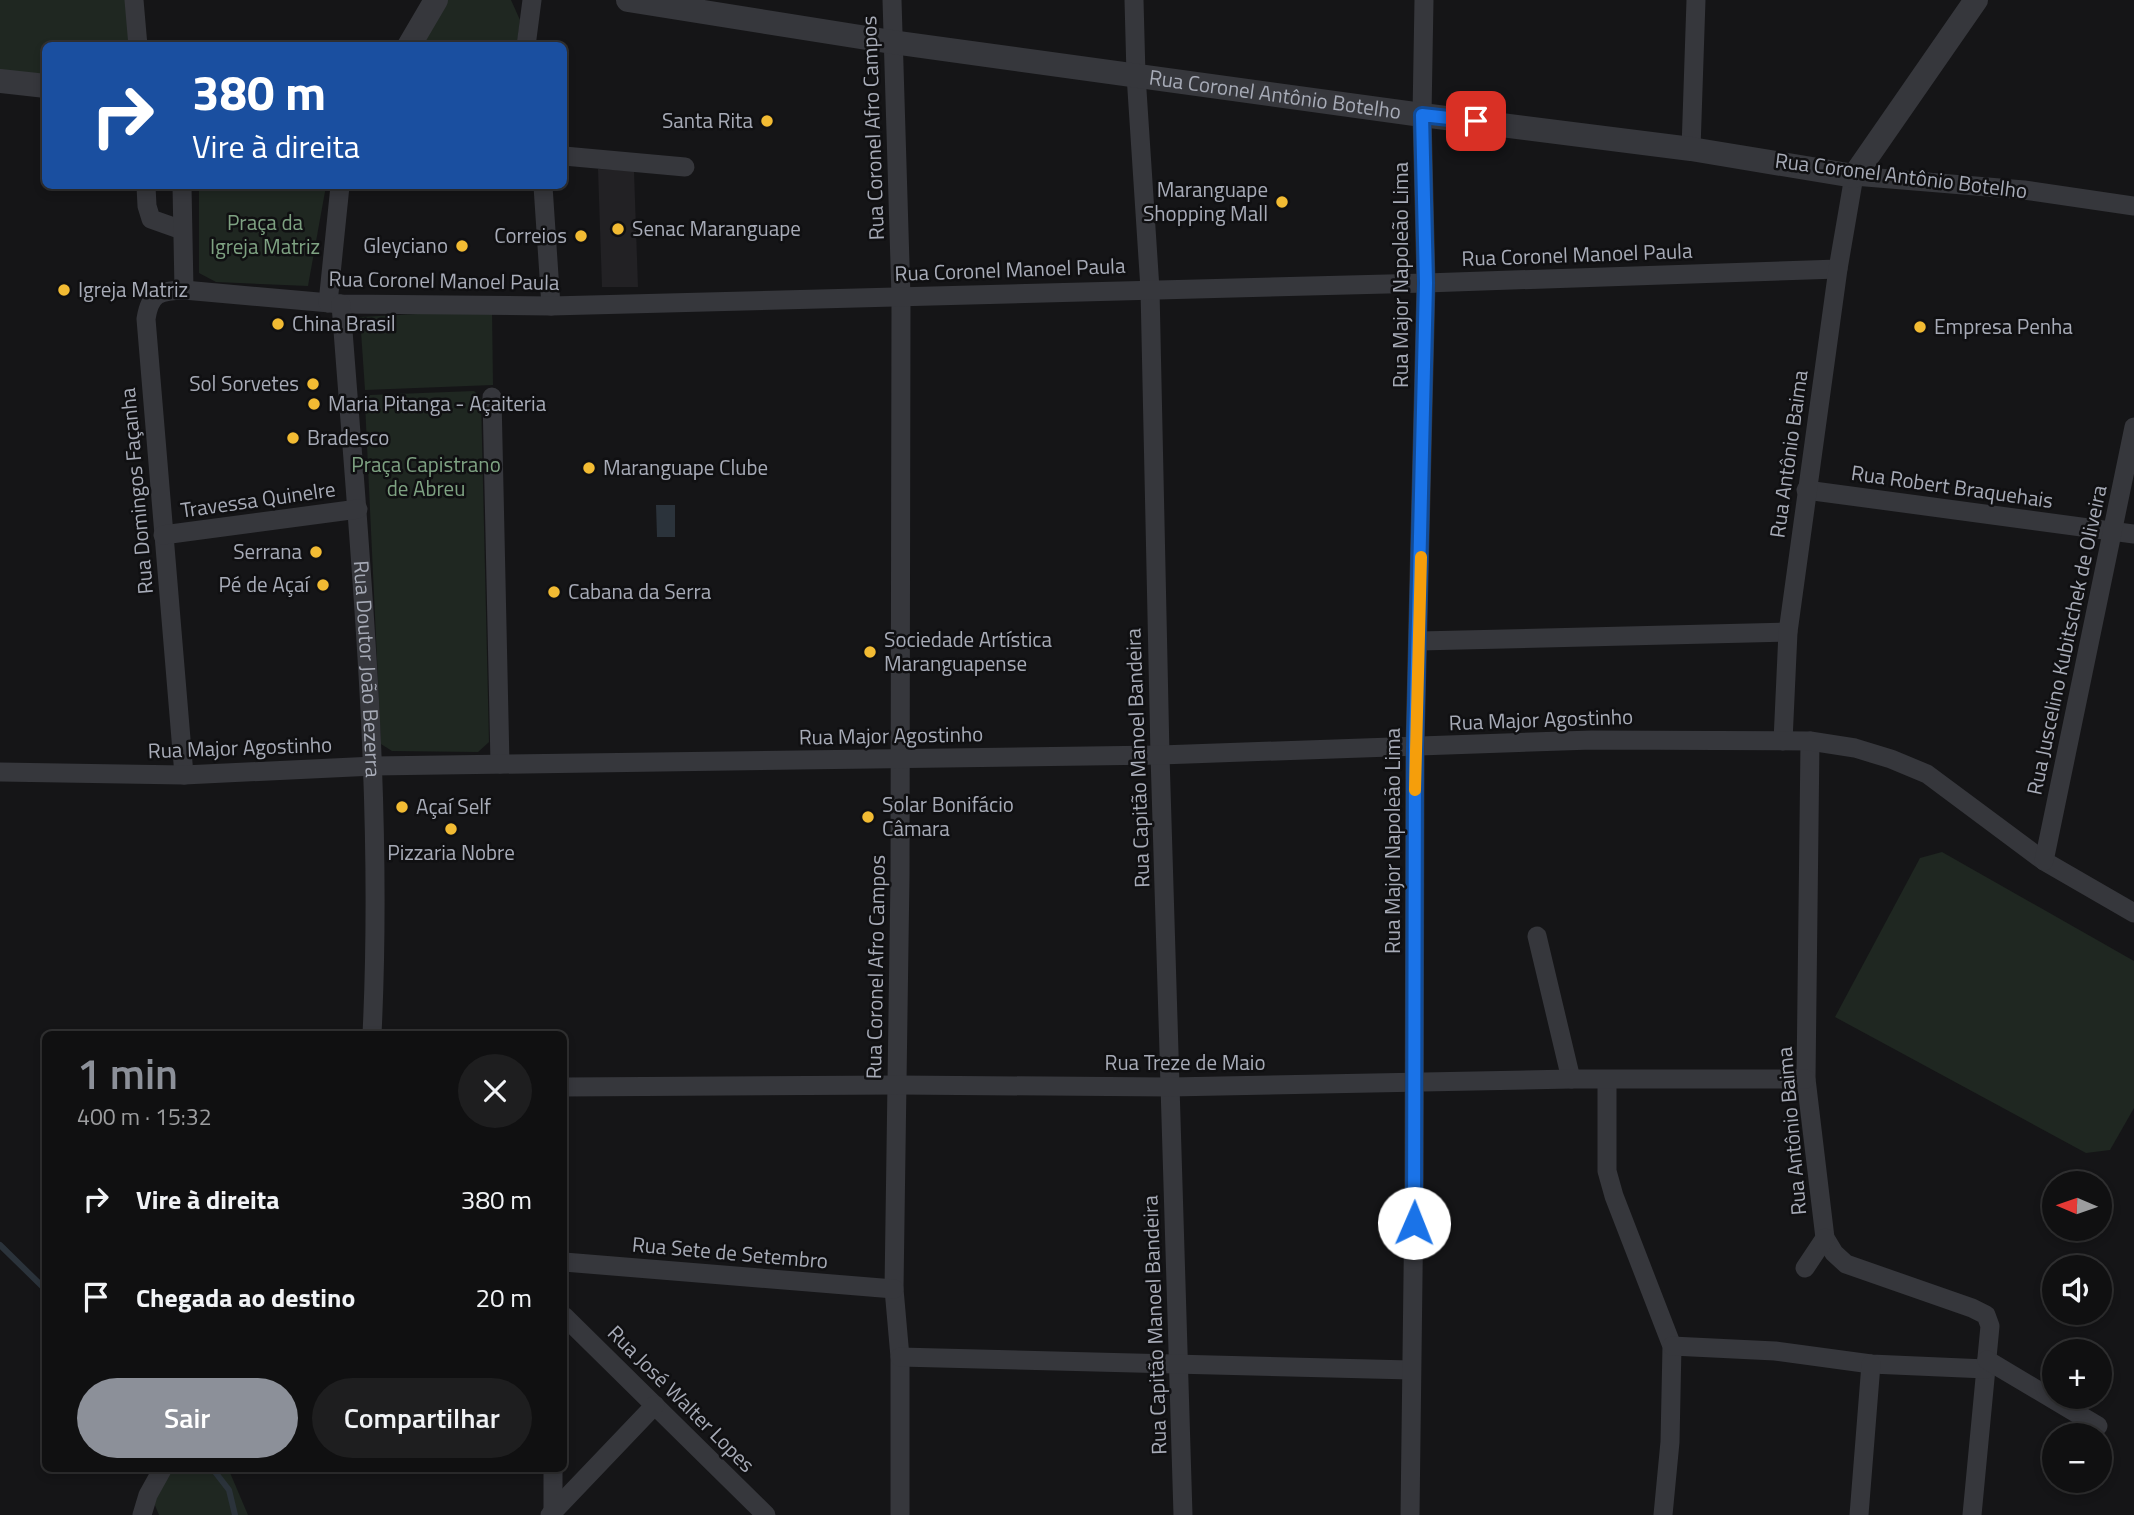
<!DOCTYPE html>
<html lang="pt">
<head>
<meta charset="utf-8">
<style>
	:root { --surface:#101011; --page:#1e1e1f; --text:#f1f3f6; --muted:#9c9d9f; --line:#303031; --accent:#8c9099 }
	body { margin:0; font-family:"Titillium Web",sans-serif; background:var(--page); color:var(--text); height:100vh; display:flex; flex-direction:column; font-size:26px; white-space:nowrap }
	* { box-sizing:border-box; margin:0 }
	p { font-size:23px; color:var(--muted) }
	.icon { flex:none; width:38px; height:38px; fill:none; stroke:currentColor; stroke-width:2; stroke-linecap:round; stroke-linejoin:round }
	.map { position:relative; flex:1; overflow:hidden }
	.side { position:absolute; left:42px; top:1031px; width:525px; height:441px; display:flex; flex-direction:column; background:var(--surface); border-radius:10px; box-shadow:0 4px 10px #0003,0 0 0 2px var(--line) }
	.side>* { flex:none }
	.top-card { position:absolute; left:42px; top:42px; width:525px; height:147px; border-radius:10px; box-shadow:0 4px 10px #0003,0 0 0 2px var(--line); background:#1a4fa0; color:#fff; overflow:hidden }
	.needle { width:46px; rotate:272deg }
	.tools { position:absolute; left:2042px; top:1171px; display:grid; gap:14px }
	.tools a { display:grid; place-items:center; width:70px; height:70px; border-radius:50%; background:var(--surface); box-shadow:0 4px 10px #0003,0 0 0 2px var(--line); font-size:35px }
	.pin { position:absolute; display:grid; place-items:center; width:60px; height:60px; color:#fff; margin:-30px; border-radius:14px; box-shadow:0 4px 10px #0006 }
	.me { position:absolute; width:77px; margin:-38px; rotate:1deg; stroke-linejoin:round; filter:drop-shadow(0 0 5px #0008) }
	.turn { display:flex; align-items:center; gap:24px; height:147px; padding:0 35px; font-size:32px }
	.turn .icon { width:91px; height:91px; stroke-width:2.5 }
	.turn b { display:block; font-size:49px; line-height:60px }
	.round { display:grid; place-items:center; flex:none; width:74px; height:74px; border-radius:37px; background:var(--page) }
	.head { display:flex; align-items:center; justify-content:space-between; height:119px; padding:0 35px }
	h1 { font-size:42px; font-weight:600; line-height:52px; color:var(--accent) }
	.button { display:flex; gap:14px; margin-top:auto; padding:14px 35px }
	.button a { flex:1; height:80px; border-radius:42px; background:var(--accent); color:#fff; font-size:28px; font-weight:600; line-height:80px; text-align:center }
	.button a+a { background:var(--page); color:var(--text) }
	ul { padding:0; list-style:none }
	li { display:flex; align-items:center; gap:21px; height:98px; padding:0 35px }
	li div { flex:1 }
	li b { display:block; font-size:26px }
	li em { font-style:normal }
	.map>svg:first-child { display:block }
	.built { fill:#222124 }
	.green { fill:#1f2721 }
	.water { fill:#2b333b }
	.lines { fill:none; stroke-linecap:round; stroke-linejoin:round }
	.stream { stroke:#2b333b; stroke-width:6 }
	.minor { stroke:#36373c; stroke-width:19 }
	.tertiary { stroke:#36373c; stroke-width:24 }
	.route-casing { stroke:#114b97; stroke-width:18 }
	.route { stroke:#1a73e8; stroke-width:12 }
	.slow { stroke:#f59e0b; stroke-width:12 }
	.poi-dot { fill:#f2bb33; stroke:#101012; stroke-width:2.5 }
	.labels { text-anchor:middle; stroke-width:5; stroke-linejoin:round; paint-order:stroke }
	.street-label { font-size:21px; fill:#a7abb7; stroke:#101012 }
	.poi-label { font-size:21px; fill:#a7abb7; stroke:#101012; text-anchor:start }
	.park-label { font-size:21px; fill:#7ea282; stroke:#101012 }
</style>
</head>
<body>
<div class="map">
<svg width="2134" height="1515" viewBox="0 0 2134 1515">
	<rect width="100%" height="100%" fill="#151517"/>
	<path class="built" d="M598,169L634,171L638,287H602Z"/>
	<g class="green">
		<path d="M0,0H134L138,45L46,46L45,86L0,81Z"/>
		<path d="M443,0H511L520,20L517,45L417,46Z"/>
		<path d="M199,186H326L308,286L216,282L199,273Z"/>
		<path d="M492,310L493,385L365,390L360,317Z"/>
		<path d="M474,391L481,398L489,742L478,752L392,751L381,744L365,403L370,395Z"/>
		<path d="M1942,852L2134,961V1108L2110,1150L2086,1153L1835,1017L1920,858Z"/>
		<path d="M166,1468H228L248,1515H159L149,1491Z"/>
	</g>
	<path class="water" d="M656,505H675V537H657Z"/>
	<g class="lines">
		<g class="stream">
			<path d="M0,1245L46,1290"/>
			<path d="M212,1468L229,1490L235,1515"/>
		</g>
		<g class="minor">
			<path d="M134,0L138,46"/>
			<path d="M892,0L901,297L900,875L894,1289L900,1357V1515"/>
			<path d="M1134,0L1136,75L1150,289L1160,755L1183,1515"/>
			<path d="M526,46L532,0"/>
			<path d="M1691,149L1696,0"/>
			<path d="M564,156L685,167"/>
			<path d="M146,186L147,206L151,219L182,230"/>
			<path d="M182,186L184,290C159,291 150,293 146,319L184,775"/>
			<path d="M543,186L551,306"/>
			<path d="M184,290L341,304L551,306L1426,283L1838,269"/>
			<path d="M328,303L340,186"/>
			<path id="s1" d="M341,304C359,547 384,790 372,1034"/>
			<path d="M492,397L500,764"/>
			<path d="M1806,490L2134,534"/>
			<path d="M163,535L358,509"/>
			<path d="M1419,641L1788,632"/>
			<path d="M1783,741L1788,632L1838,269L1854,176L2024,190L2134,206"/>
			<path d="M1810,741L1806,1079L1825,1238L1834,1253L1846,1264L1972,1308L1986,1315L1990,1326L1972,1515"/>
			<path d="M0,772L184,775L374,766L1160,755L1592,740L1810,741L1855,748L1891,759L1927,774L2044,861L2134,913"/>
			<path d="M2044,861L2134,427"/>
			<path d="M1537,936L1571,1079"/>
			<path d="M1607,1081V1171L1614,1196L1672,1346L1670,1442L1663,1515"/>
			<path d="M564,1087L898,1085L1170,1087L1571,1079H1806"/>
			<path d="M564,1262L894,1289"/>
			<path d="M1805,1268L1825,1238"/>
			<path d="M564,1316L766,1515"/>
			<path d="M1672,1346L1775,1351L1871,1364L1986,1369"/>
			<path d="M900,1357L1411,1370"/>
			<path d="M1987,1360L2098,1426"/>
			<path d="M553,1468V1512"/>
			<path d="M142,1515L148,1495L163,1468"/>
			<path d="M550,1515L655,1405"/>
			<path d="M1410,1515L1414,1198L1415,747L1426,283L1422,115L1424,0"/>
			<path d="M1859,1515L1871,1364"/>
		</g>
		<g class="tertiary">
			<path id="s2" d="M628,0L892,42L1422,115L1691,149L1854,176L1976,0"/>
			<path d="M409,46L436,0"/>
			<path d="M0,81L46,86"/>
		</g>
	</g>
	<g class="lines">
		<defs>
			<path id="route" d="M1414,1223L1415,747L1426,283L1422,115L1476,121"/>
		</defs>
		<use href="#route" class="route-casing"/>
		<use href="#route" class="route"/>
		<path class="slow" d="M1415,790L1421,557"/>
	</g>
	<g class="poi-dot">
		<circle cx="767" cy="121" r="7"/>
		<circle cx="1282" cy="202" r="7"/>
		<circle cx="618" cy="229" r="7"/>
		<circle cx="581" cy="236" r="7"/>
		<circle cx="462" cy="246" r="7"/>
		<circle cx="64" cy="290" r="7"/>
		<circle cx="278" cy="324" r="7"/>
		<circle cx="1920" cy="327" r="7"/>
		<circle cx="313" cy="384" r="7"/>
		<circle cx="314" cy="404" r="7"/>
		<circle cx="293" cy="438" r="7"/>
		<circle cx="589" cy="468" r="7"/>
		<circle cx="316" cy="552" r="7"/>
		<circle cx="323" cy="585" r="7"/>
		<circle cx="554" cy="592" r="7"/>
		<circle cx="870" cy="652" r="7"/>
		<circle cx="402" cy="807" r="7"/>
		<circle cx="868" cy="817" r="7"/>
		<circle cx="451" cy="829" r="7"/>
	</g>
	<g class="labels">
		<g class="street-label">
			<text dy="7" stroke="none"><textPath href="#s2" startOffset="654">Rua Coronel Antônio Botelho</textPath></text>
			<text transform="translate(873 128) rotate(-92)" y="7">Rua Coronel Afro Campos</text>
			<text transform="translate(1901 176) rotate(7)" y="7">Rua Coronel Antônio Botelho</text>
			<text transform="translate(1577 255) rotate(-2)" y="7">Rua Coronel Manoel Paula</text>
			<text transform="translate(1010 270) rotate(-2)" y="7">Rua Coronel Manoel Paula</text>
			<text transform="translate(1401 275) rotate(-90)" y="7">Rua Major Napoleão Lima</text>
			<text transform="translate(444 281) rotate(1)" y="7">Rua Coronel Manoel Paula</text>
			<text transform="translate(1789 454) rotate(-82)" y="7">Rua Antônio Baima</text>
			<text transform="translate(1952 487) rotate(8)" y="7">Rua Robert Braquehais</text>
			<text transform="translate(137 491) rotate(-95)" y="7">Rua Domingos Façanha</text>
			<text transform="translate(258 500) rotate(-8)" y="7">Travessa Quinelre</text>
			<text transform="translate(2067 640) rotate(-78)" y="7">Rua Juscelino Kubitschek de Oliveira</text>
			<text dy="7" stroke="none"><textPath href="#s1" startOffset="366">Rua Doutor João Bezerra</textPath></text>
			<text transform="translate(1541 720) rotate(-2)" y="7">Rua Major Agostinho</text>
			<text transform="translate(891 736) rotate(-1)" y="7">Rua Major Agostinho</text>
			<text transform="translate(240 748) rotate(-2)" y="7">Rua Major Agostinho</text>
			<text transform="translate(1138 758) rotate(-92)" y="7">Rua Capitão Manoel Bandeira</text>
			<text transform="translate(1393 841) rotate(-90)" y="7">Rua Major Napoleão Lima</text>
			<text transform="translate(876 967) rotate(-89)" y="7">Rua Coronel Afro Campos</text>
			<text x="1185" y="1070">Rua Treze de Maio</text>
			<text transform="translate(1792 1131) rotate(-95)" y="7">Rua Antônio Baima</text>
			<text transform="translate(730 1253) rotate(5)" y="7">Rua Sete de Setembro</text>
			<text transform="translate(1155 1325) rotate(-92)" y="7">Rua Capitão Manoel Bandeira</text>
			<text transform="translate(681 1399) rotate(45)" y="7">Rua José Walter Lopes</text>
		</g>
		<g class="poi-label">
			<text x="753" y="128" text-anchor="end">Santa Rita</text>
			<text x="1268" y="197" text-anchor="end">Maranguape<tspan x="1268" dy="24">Shopping Mall</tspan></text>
			<text x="632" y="236">Senac Maranguape</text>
			<text x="567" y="243" text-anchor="end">Correios</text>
			<text x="448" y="253" text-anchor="end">Gleyciano</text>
			<text x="78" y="297">Igreja Matriz</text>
			<text x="292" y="331">China Brasil</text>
			<text x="1934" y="334">Empresa Penha</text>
			<text x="299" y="391" text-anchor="end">Sol Sorvetes</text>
			<text x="328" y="411">Maria Pitanga - Açaiteria</text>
			<text x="307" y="445">Bradesco</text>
			<text x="603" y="475">Maranguape Clube</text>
			<text x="302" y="559" text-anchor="end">Serrana</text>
			<text x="309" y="592" text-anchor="end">Pé de Açaí</text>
			<text x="568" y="599">Cabana da Serra</text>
			<text x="884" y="647">Sociedade Artística<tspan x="884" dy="24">Maranguapense</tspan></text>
			<text x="882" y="812">Solar Bonifácio<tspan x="882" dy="24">Câmara</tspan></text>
			<text x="416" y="814">Açaí Self</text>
			<text x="451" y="860" text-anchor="middle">Pizzaria Nobre</text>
		</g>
		<g class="park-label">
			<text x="265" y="230">Praça da<tspan x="265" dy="24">Igreja Matriz</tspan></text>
			<text x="426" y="472">Praça Capistrano<tspan x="426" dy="24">de Abreu</tspan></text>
		</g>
	</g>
</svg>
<div class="tools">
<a><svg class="needle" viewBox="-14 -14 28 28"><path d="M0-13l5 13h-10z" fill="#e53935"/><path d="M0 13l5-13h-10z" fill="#9c9d9f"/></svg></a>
<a><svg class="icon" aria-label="sound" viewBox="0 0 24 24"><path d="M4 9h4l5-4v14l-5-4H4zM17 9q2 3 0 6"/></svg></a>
<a>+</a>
<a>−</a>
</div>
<div class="pin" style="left:1476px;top:121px;background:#d93025"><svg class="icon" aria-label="arrive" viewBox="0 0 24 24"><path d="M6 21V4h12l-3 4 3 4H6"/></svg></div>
<svg class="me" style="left:1414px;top:1223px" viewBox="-20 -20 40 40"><circle r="19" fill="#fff"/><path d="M0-13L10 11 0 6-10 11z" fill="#1a73e8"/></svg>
<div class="top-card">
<div class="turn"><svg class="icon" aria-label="right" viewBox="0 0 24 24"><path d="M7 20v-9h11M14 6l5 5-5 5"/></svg><div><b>380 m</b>Vire à direita</div></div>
</div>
<section class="side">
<div class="head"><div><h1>1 min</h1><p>400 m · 15:32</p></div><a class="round"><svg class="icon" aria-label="close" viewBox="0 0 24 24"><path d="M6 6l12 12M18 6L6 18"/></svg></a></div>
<ul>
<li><svg class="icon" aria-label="right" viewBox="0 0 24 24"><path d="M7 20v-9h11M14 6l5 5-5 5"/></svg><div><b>Vire à direita</b></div><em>380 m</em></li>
<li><svg class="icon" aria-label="arrive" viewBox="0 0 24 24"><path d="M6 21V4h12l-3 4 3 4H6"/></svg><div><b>Chegada ao destino</b></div><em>20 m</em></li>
</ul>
<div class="button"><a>Sair</a><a>Compartilhar</a></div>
</section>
</div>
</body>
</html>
